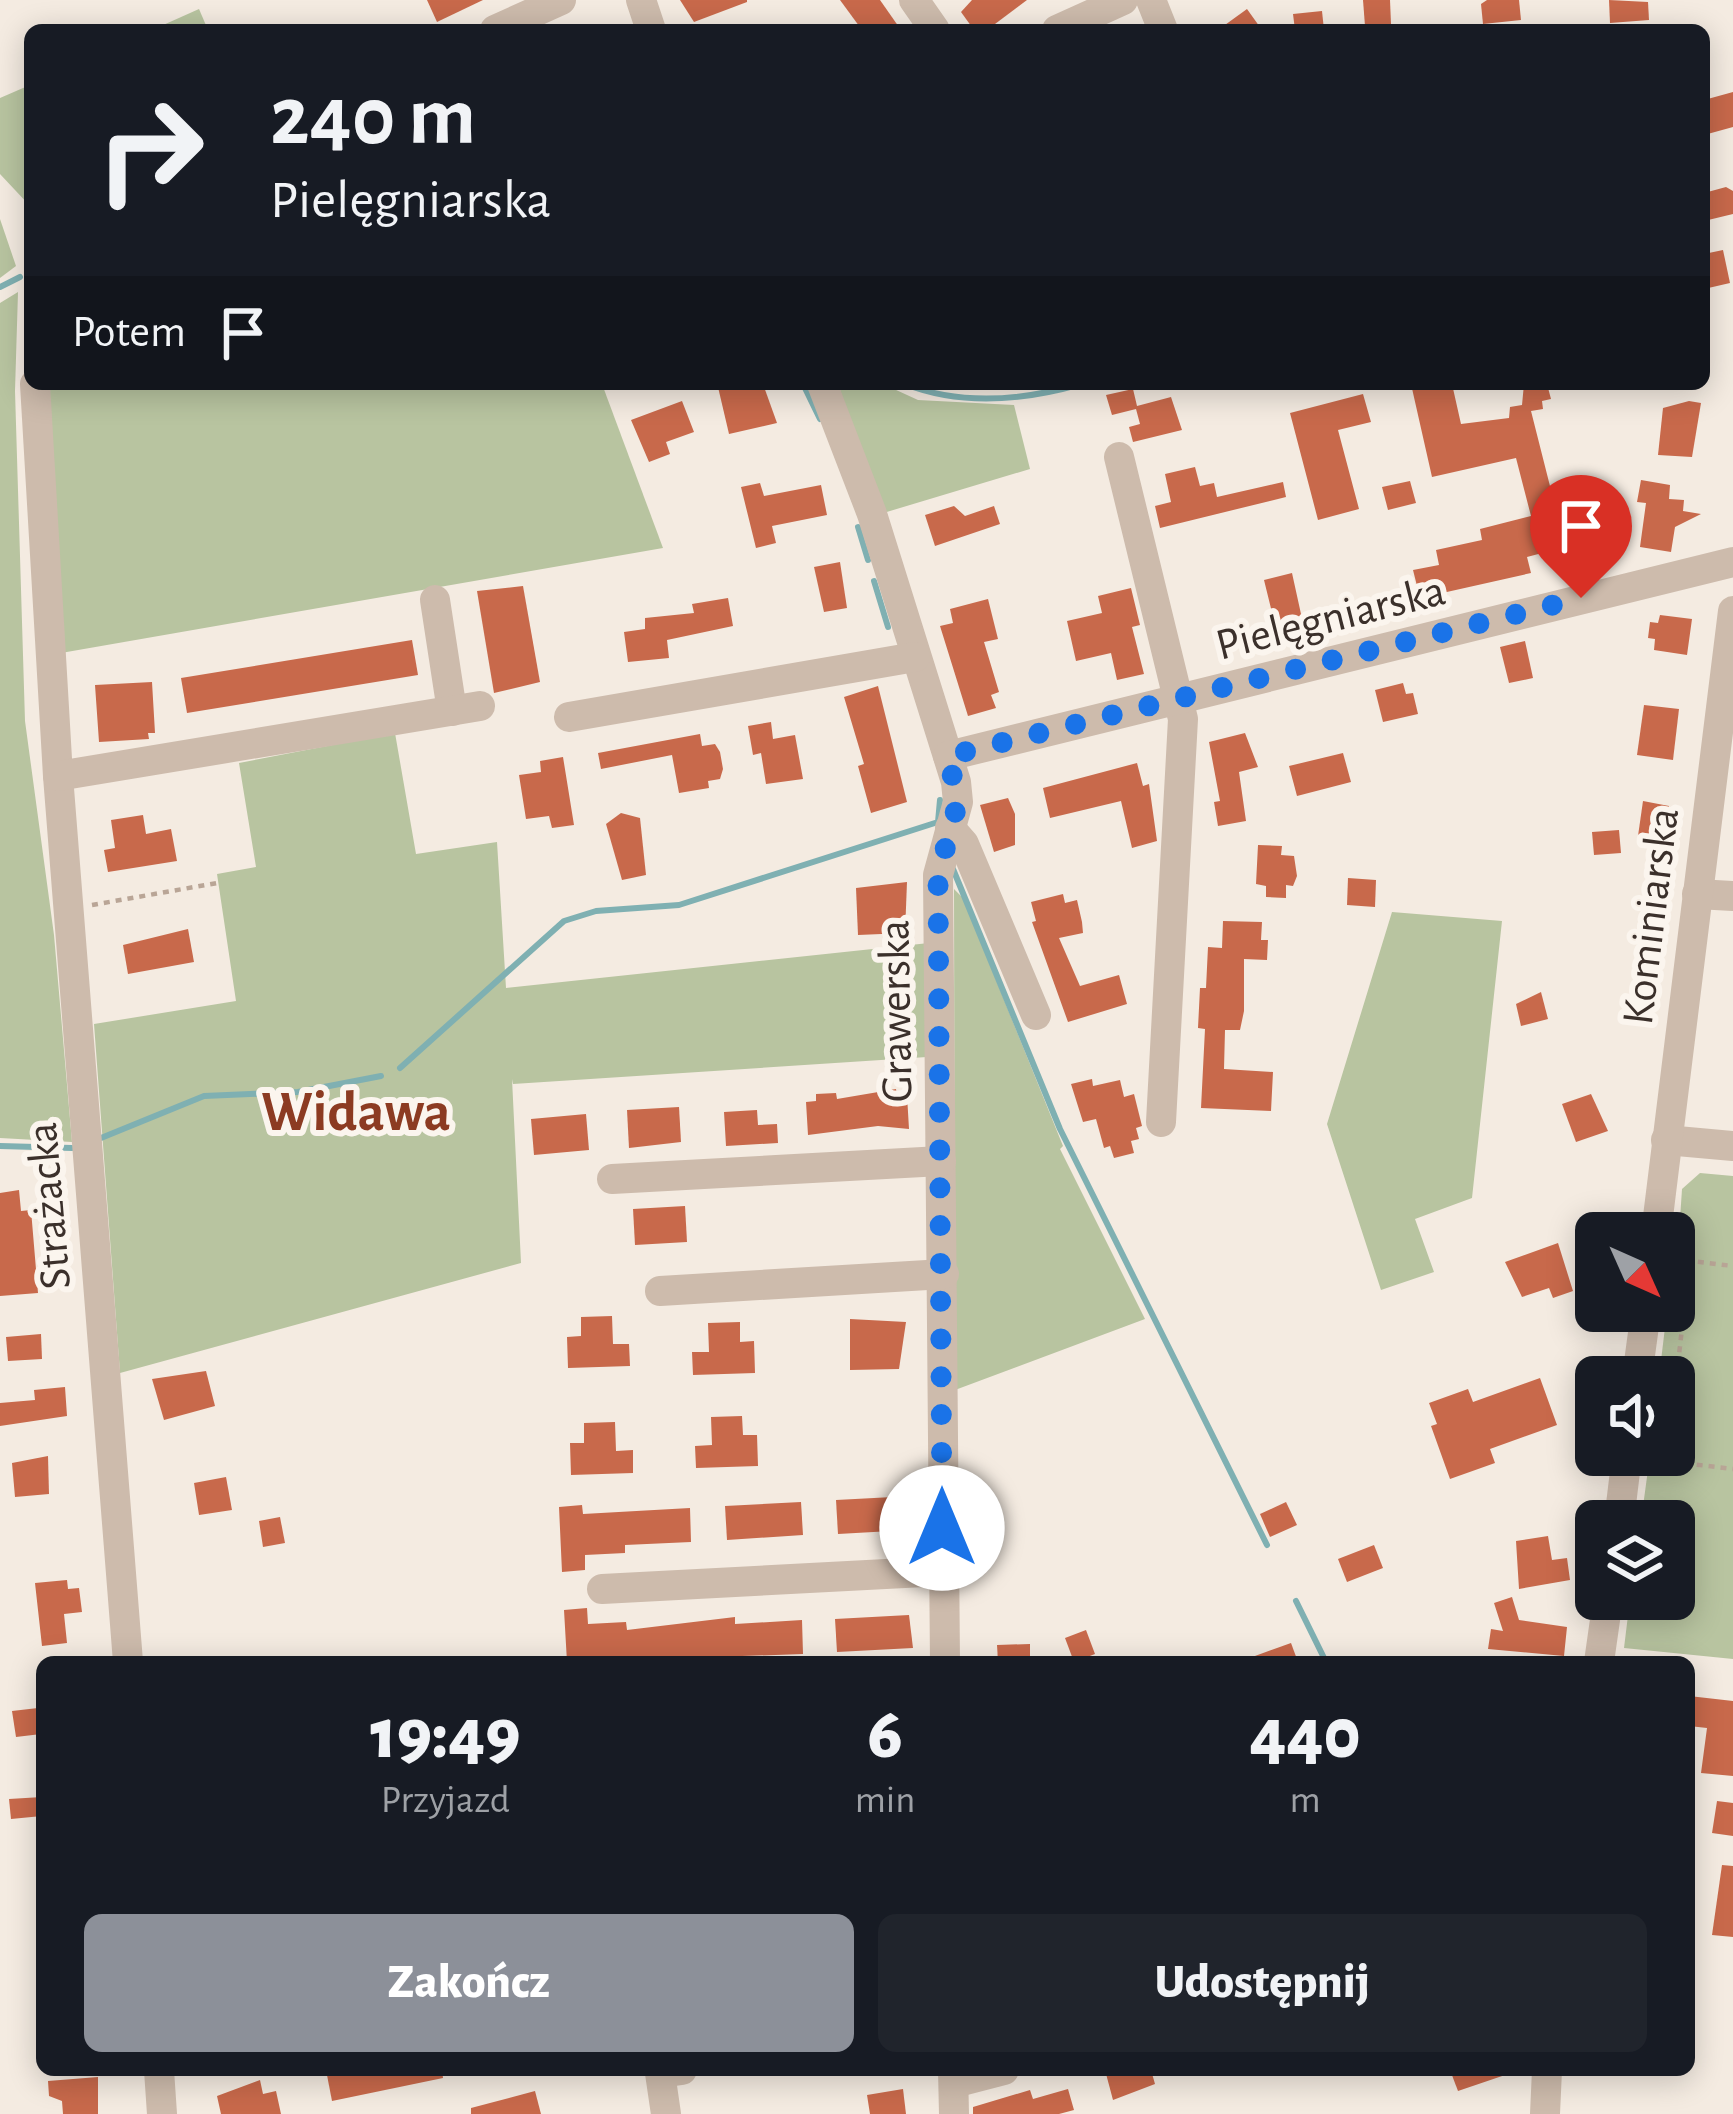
<!DOCTYPE html>
<html lang="pl">
<head>
<meta charset="utf-8">
<style>
	:root { --surface:#171b24; --page:#20242c; --text:#f1f3f6; --muted:#9ea1a6; --accent:#8c9099 }
	body { margin:0; font-family:"Alegreya Sans",sans-serif; background:var(--page); color:var(--text); height:100vh; display:flex; flex-direction:column; font-size:45px; white-space:nowrap }
	* { box-sizing:border-box; margin:0 }
	p { font-size:39px; color:var(--muted) }
	.icon { flex:none; width:66px; height:66px; fill:none; stroke:currentColor; stroke-width:2; stroke-linecap:round; stroke-linejoin:round }
	.map { position:relative; flex:1; overflow:hidden }
	.side { position:absolute; left:36px; top:1656px; width:1659px; height:420px; display:flex; flex-direction:column; background:var(--surface); border-radius:18px; box-shadow:0 6px 30px #0003 }
	.side>* { flex:none }
	.guide { position:absolute; left:24px; top:24px; width:1686px; height:366px; border-radius:18px; box-shadow:0 6px 30px #0003; background:#171b24; color:var(--text); overflow:hidden }
	.needle { width:78px; rotate:135deg }
	.tools { position:absolute; left:1575px; top:1212px; display:grid; gap:24px }
	.tools a { display:grid; place-items:center; width:120px; height:120px; border-radius:18px; background:var(--surface); box-shadow:0 6px 30px #0003; font-size:60px }
	.pin { position:absolute; display:grid; place-items:center; width:102px; height:102px; color:#fff; margin:-123px -51px; border-radius:50% 50% 50% 0; rotate:-45deg; box-shadow:0 0 12px #0007 }
	.pin .icon { rotate:45deg }
	.me { position:absolute; width:132px; margin:-66px; rotate:0deg; stroke-linejoin:round; filter:drop-shadow(0 0 9px #0008) }
	.turn { display:flex; align-items:center; gap:42px; height:252px; padding:0 48px; font-size:54px }
	.turn .icon { width:156px; height:156px; stroke-width:2.5 }
	.turn b { display:block; font-size:84px; line-height:102px }
	.then { display:flex; align-items:center; height:114px; padding:0 48px; background:#0003; gap:24px; font-size:45px }
	.eta { display:flex; justify-content:space-evenly; align-items:center; height:204px; text-align:center }
	.eta b { font-size:72px; font-weight:800; line-height:84px }
	.action { display:flex; gap:24px; margin-top:auto; padding:24px 48px }
	.action a { flex:1; height:138px; border-radius:18px; background:var(--accent); color:#fff; font-size:48px; font-weight:800; line-height:138px; text-align:center }
	.action a+a { background:var(--page); color:var(--text) }
	.map>svg:first-child { display:block }
	.green { fill:#b8c4a0 }
	.lines { fill:none; stroke-linecap:round; stroke-linejoin:round }
	.stream { stroke:#7fb0b2; stroke-width:6 }
	.building { fill:#c8694b }
	.path { stroke:#b9a596; stroke-width:4.5; stroke-dasharray:6 6; stroke-linecap:butt }
	.minor { stroke:#cdbbac; stroke-width:30 }
	.route { stroke:#1a73e8; stroke-width:21; stroke-dasharray:0 37.8 }
	.labels { text-anchor:middle; stroke-width:12; stroke-linejoin:round; paint-order:stroke }
	.street-label { font-size:45px; fill:#3b302b; stroke:#fbf5ee }
	.district-label { font-size:57px; font-weight:bold; fill:#8c3b22; stroke:#fbf5ee }
</style>
</head>
<body>
<div class="map">
<svg width="1733" height="2114" viewBox="0 0 1733 2114">
	<rect width="100%" height="100%" fill="#f4ebe1"/>
	<g class="green">
		<path d="M199,9L208,30H152Z"/>
		<path d="M30,85V206L0,174V98Z"/>
		<path d="M0,219L16,266L0,278Z"/>
		<path d="M18,292L15,391L25,721L54,935L72,1142L0,1138V303Z"/>
		<path d="M46,384H602L663,548L61,653Z"/>
		<path d="M838,384H883L918,400L1014,405L1030,469L880,514Z"/>
		<path d="M395,733L416,854L497,842L506,988L929,943L927,1057L513,1084L512,1079L521,1263L120,1373L94,1024L236,1001L217,874L256,867L239,763Z"/>
		<path d="M954,889L963,898L1063,1146L1060,1149L1145,1319L955,1390Z"/>
		<path d="M1392,912L1502,921L1472,1198L1415,1219L1434,1272L1381,1290L1327,1124Z"/>
		<path d="M1700,1173L1733,1176V1659L1624,1648L1630,1599H1674V1521H1641L1650,1455H1674V1377H1659L1667,1311H1674L1682,1189Z"/>
	</g>
	<g class="lines">
		<g class="stream">
			<path d="M0,287L20,277"/>
			<path d="M803,384L820,419"/>
			<path d="M905,384C961,406 1025,400 1081,384"/>
			<path d="M858,527L868,560"/>
			<path d="M874,581L888,627"/>
			<path d="M953,869L1060,1129L1267,1545"/>
			<path d="M400,1068L564,921L596,911L679,905L938,822L940,800"/>
			<path d="M101,1138L204,1096L298,1092L381,1076"/>
			<path d="M0,1146L72,1148"/>
			<path d="M1296,1601L1326,1662"/>
		</g>
	</g>
	<g class="building">
		<path d="M427,0H483L437,22Z"/>
		<path d="M680,0H747V2L694,22Z"/>
		<path d="M840,0H880L901,30H862Z"/>
		<path d="M972,0H1027L987,30H974L961,12Z"/>
		<path d="M1363,0H1390L1391,24L1365,26Z"/>
		<path d="M1487,0H1519L1521,20L1483,24L1481,4Z"/>
		<path d="M1609,0L1648,2L1649,20L1610,23Z"/>
		<path d="M1247,9L1262,30H1218Z"/>
		<path d="M1322,11L1324,30H1295L1293,14Z"/>
		<path d="M1733,92V127L1704,135V100Z"/>
		<path d="M1726,187L1733,191V214L1704,221V193Z"/>
		<path d="M1723,250L1730,283L1704,289V254Z"/>
		<path d="M731,384H763L777,423L729,434L718,387Z"/>
		<path d="M1411,384H1452L1461,424L1509,418L1510,407L1522,405L1524,384H1547L1551,399L1542,401L1543,409L1531,411L1552,494L1582,486L1596,569L1566,576L1561,548L1527,557L1531,573L1420,598L1413,570L1439,565L1436,550L1482,540L1480,529L1531,516L1516,458L1432,477Z"/>
		<path d="M1133,389L1137,406L1171,397L1182,430L1133,442L1129,427L1140,424L1136,409L1112,415L1106,395Z"/>
		<path d="M1363,394L1371,422L1338,430L1359,509L1318,520L1290,413Z"/>
		<path d="M682,401L694,432L666,442L670,454L649,462L631,420Z"/>
		<path d="M1689,401L1701,403L1692,457L1658,455L1663,408Z"/>
		<path d="M1195,467L1200,486L1214,483L1217,497L1283,482L1286,497L1160,528L1155,506L1171,502L1165,474Z"/>
		<path d="M1641,480L1670,485L1669,499L1684,500L1683,511L1701,514L1675,527L1671,552L1640,547L1646,503L1637,502Z"/>
		<path d="M1410,481L1416,503L1388,510L1382,487Z"/>
		<path d="M760,483L764,496L821,485L827,515L772,526L776,543L756,548L741,487Z"/>
		<path d="M954,506L965,516L994,506L1000,524L935,546L925,515Z"/>
		<path d="M840,562L847,608L824,612L814,567Z"/>
		<path d="M1292,573L1301,614L1307,613L1312,633L1279,641L1264,580Z"/>
		<path d="M523,586L540,682L494,693L477,591Z"/>
		<path d="M1131,588L1140,625L1132,627L1144,674L1117,680L1111,653L1076,661L1067,621L1102,613L1098,596Z"/>
		<path d="M728,598L733,626L667,640L669,658L628,662L624,632L645,629V618L694,613L692,604Z"/>
		<path d="M988,599L998,639L984,642L999,692L991,695L996,708L968,716L940,626L953,623L950,609Z"/>
		<path d="M1660,615L1692,619L1687,655L1654,650L1655,639L1648,638L1650,622L1658,623Z"/>
		<path d="M412,640L418,675L187,713L181,678Z"/>
		<path d="M1525,641L1533,678L1509,683L1500,647Z"/>
		<path d="M152,682L155,733H148L149,739L99,742L95,685Z"/>
		<path d="M1403,683L1406,694L1413,693L1418,714L1383,722L1375,690Z"/>
		<path d="M878,686L907,802L871,813L858,766L864,764L844,697Z"/>
		<path d="M1644,705L1679,709L1673,760L1637,755Z"/>
		<path d="M771,722L773,739L795,735L803,779L766,784L761,753L753,755L748,726Z"/>
		<path d="M1245,733L1258,767L1239,772L1246,821L1218,826L1214,802L1220,801L1209,742Z"/>
		<path d="M700,734L702,746L715,744L720,752L723,769L720,779L708,781L709,788L679,793L672,755L601,769L598,753Z"/>
		<path d="M1343,753L1351,782L1297,796L1289,766Z"/>
		<path d="M563,757L574,825L552,828L549,816L526,819L519,775L541,772L540,761Z"/>
		<path d="M1137,763L1143,786L1149,784L1157,841L1132,848L1121,801L1050,818L1043,788Z"/>
		<path d="M1008,798L1015,814V845L994,852L980,805Z"/>
		<path d="M1643,801L1669,806L1664,839L1638,836Z"/>
		<path d="M621,813L640,818L646,875L622,880L606,824Z"/>
		<path d="M143,815L146,834L171,829L177,861L108,872L104,850L115,848L111,820Z"/>
		<path d="M1619,830L1621,853L1594,855L1592,832Z"/>
		<path d="M1258,845L1282,846L1281,855L1294,856L1297,876L1293,886L1286,885V898L1266,897V886L1256,884Z"/>
		<path d="M1348,878L1376,880L1375,907L1347,905Z"/>
		<path d="M907,882L905,933L858,935L856,888Z"/>
		<path d="M1063,894L1065,903L1077,900L1082,922L1083,933L1059,938L1080,986L1119,975L1127,1004L1068,1022L1032,922L1036,921L1031,902Z"/>
		<path d="M1223,921L1262,922L1261,940H1268L1267,960L1244,959V1011L1240,1030H1225L1224,1069L1273,1072L1271,1111L1201,1108L1205,1029L1198,1028L1200,988H1206L1208,947L1222,948Z"/>
		<path d="M188,929L194,962L128,974L123,945Z"/>
		<path d="M1541,992L1548,1019L1521,1026L1516,1004Z"/>
		<path d="M1092,1079L1093,1086L1120,1080L1124,1097L1134,1094L1142,1126L1136,1128L1139,1139L1131,1141L1134,1153L1114,1158L1110,1146L1104,1148L1096,1119L1083,1122L1071,1084Z"/>
		<path d="M896,1089L897,1096L907,1095L909,1129L878,1126L808,1135L806,1102L816,1101V1094L836,1093L837,1099Z"/>
		<path d="M1591,1094L1608,1131L1576,1142L1562,1104Z"/>
		<path d="M679,1107L681,1142L629,1148L627,1110Z"/>
		<path d="M757,1110L758,1125L777,1124L778,1143L726,1146L724,1112Z"/>
		<path d="M586,1114L589,1150L534,1155L531,1119Z"/>
		<path d="M19,1190L21,1211L31,1210L38,1293L0,1296V1193Z"/>
		<path d="M685,1206L687,1242L635,1245L633,1209Z"/>
		<path d="M1558,1243L1573,1291L1553,1298L1549,1288L1522,1297L1505,1262Z"/>
		<path d="M612,1316L613,1344H629L630,1366L568,1368L567,1337L581,1336V1317Z"/>
		<path d="M850,1319L906,1322L899,1369L850,1370Z"/>
		<path d="M740,1322V1342L754,1341L755,1373L693,1375L692,1352H709L708,1323Z"/>
		<path d="M41,1334L42,1359L8,1361L6,1337Z"/>
		<path d="M206,1371L215,1406L164,1420L152,1379Z"/>
		<path d="M1540,1378L1557,1425L1490,1449L1495,1463L1450,1479L1431,1426L1437,1424L1429,1403L1468,1389L1473,1402Z"/>
		<path d="M65,1387L67,1416L0,1426V1403L35,1400L34,1390Z"/>
		<path d="M742,1416L743,1435H757L758,1466L696,1468L695,1446L712,1445L711,1417Z"/>
		<path d="M615,1422L616,1451L633,1450V1473L571,1475L570,1443H584V1423Z"/>
		<path d="M48,1456L49,1494L15,1497L12,1463Z"/>
		<path d="M226,1477L232,1510L199,1515L194,1483Z"/>
		<path d="M912,1496L909,1530L838,1534L836,1500Z"/>
		<path d="M801,1502L803,1535L727,1540L725,1506Z"/>
		<path d="M1286,1502L1297,1525L1270,1537L1260,1514Z"/>
		<path d="M582,1505L583,1514L690,1508L691,1542L625,1545V1553L585,1555V1570L562,1572L559,1507Z"/>
		<path d="M280,1517L285,1543L263,1547L259,1521Z"/>
		<path d="M1548,1536L1552,1560L1567,1558L1570,1580L1519,1589L1516,1541Z"/>
		<path d="M1374,1545L1383,1568L1347,1582L1338,1559Z"/>
		<path d="M67,1580L68,1589L79,1588L82,1612L64,1614L67,1643L42,1646L35,1583Z"/>
		<path d="M1512,1597L1519,1620L1567,1627L1564,1656L1488,1649L1491,1629L1503,1631L1494,1603Z"/>
		<path d="M587,1608L588,1624L626,1622L627,1630L735,1617V1624L802,1620L803,1654L567,1662L564,1610Z"/>
		<path d="M909,1615L913,1648L837,1652L835,1619Z"/>
		<path d="M1086,1630L1095,1654L1074,1662L1065,1638Z"/>
		<path d="M1291,1643L1298,1662H1245L1244,1660Z"/>
		<path d="M1030,1644V1662H998L997,1645Z"/>
		<path d="M1689,1696L1733,1701V1776L1701,1773L1707,1728L1689,1726Z"/>
		<path d="M38,1708L41,1734L16,1737L12,1711Z"/>
		<path d="M42,1797V1816L11,1819L9,1799Z"/>
		<path d="M1717,1801L1733,1803V1836L1712,1833Z"/>
		<path d="M1722,1865L1733,1866V1937L1712,1935Z"/>
		<path d="M326,2070H442L443,2078L332,2101Z"/>
		<path d="M1105,2070H1151L1155,2084L1113,2100Z"/>
		<path d="M1450,2070H1511V2073L1458,2091Z"/>
		<path d="M98,2077V2114H63L62,2101L49,2096L48,2081Z"/>
		<path d="M260,2080L263,2094L276,2091L281,2114H221L217,2096Z"/>
		<path d="M903,2089L906,2114H870L867,2095Z"/>
		<path d="M1068,2089L1074,2110L1059,2114H973V2107L1030,2090L1033,2099Z"/>
		<path d="M535,2091L541,2114H471V2108Z"/>
	</g>
	<g class="lines">
		<g class="path">
			<path d="M92,905L217,883"/>
			<path d="M1674,1259L1733,1266"/>
			<path d="M1674,1400L1689,1265L1684,1248L1687,1218"/>
			<path d="M1649,1459L1733,1469"/>
		</g>
		<g class="minor">
			<path d="M641,0L651,30"/>
			<path d="M914,0L935,30"/>
			<path d="M1151,0L1163,30"/>
			<path d="M495,30L561,0"/>
			<path d="M1057,30L1123,0"/>
			<path d="M35,384L58,776L128,1662"/>
			<path d="M822,384L872,514L956,782L958,802L938,875L945,1662"/>
			<path d="M1119,457L1183,719L1161,1122"/>
			<path d="M435,600L452,711"/>
			<path d="M569,717L915,657"/>
			<path d="M948,756L1733,562"/>
			<path d="M58,776L480,706"/>
			<path d="M950,828L964,844L1036,1015"/>
			<path d="M1697,894L1733,896"/>
			<path d="M1666,1140L1733,1146"/>
			<path d="M612,1179L941,1161"/>
			<path d="M1656,1233L1733,611"/>
			<path d="M660,1291L944,1274"/>
			<path d="M1637,1377L1646,1311"/>
			<path d="M1619,1521L1627,1455"/>
			<path d="M602,1589L943,1571"/>
			<path d="M1599,1662L1608,1599"/>
			<path d="M159,2070L162,2114"/>
			<path d="M953,2070L954,2114"/>
			<path d="M954,2083L1004,2070"/>
			<path d="M666,2114L660,2073L682,2070"/>
			<path d="M1545,2114L1547,2070"/>
		</g>
	</g>
	<g class="lines">
		<path class="route" d="M942,1528L938,875L958,802L948,756L1581,598"/>
	</g>
	<g class="labels">
		<g class="street-label">
			<text transform="translate(1330 616) rotate(-14)" y="16">Pielęgniarska</text>
			<text transform="translate(1649 916) rotate(-83)" y="16">Kominiarska</text>
			<text transform="translate(894 1011) rotate(-91)" y="16">Grawerska</text>
			<text transform="translate(47 1206) rotate(-95)" y="16">Strażacka</text>
		</g>
		<g class="district-label">
			<text x="356" y="1130">Widawa</text>
		</g>
	</g>
</svg>
<div class="tools">
<a><svg class="needle" viewBox="-14 -14 28 28"><path d="M0-13l5 13h-10z" fill="#e53935"/><path d="M0 13l5-13h-10z" fill="#9ea1a6"/></svg></a>
<a><svg class="icon" aria-label="sound" viewBox="0 0 24 24"><path d="M4 9h4l5-4v14l-5-4H4zM17 9q2 3 0 6"/></svg></a>
<a><svg class="icon" aria-label="layers" viewBox="0 0 24 24"><path d="M12 4l9 5-9 5-9-5zM3 14l9 5 9-5"/></svg></a>
</div>
<div class="pin" style="left:1581px;top:598px;background:#d93025"><svg class="icon" aria-label="arrive" viewBox="0 0 24 24"><path d="M6 21V4h12l-3 4 3 4H6"/></svg></div>
<svg class="me" style="left:942px;top:1528px" viewBox="-20 -20 40 40"><circle r="19" fill="#fff"/><path d="M0-13L10 11 0 6-10 11z" fill="#1a73e8"/></svg>
<div class="guide">
<div class="turn"><svg class="icon" aria-label="right" viewBox="0 0 24 24"><path d="M7 20v-9h11M14 6l5 5-5 5"/></svg><div><b>240 m</b>Pielęgniarska</div></div>
<div class="then">Potem<svg class="icon" aria-label="arrive" viewBox="0 0 24 24"><path d="M6 21V4h12l-3 4 3 4H6"/></svg></div>
</div>
<section class="side">
<div class="eta">
<div><b>19:49</b><p>Przyjazd</p></div>
<div><b>6</b><p>min</p></div>
<div><b>440</b><p>m</p></div>
</div>
<div class="action"><a>Zakończ</a><a>Udostępnij</a></div>
</section>
</div>
</body>
</html>
